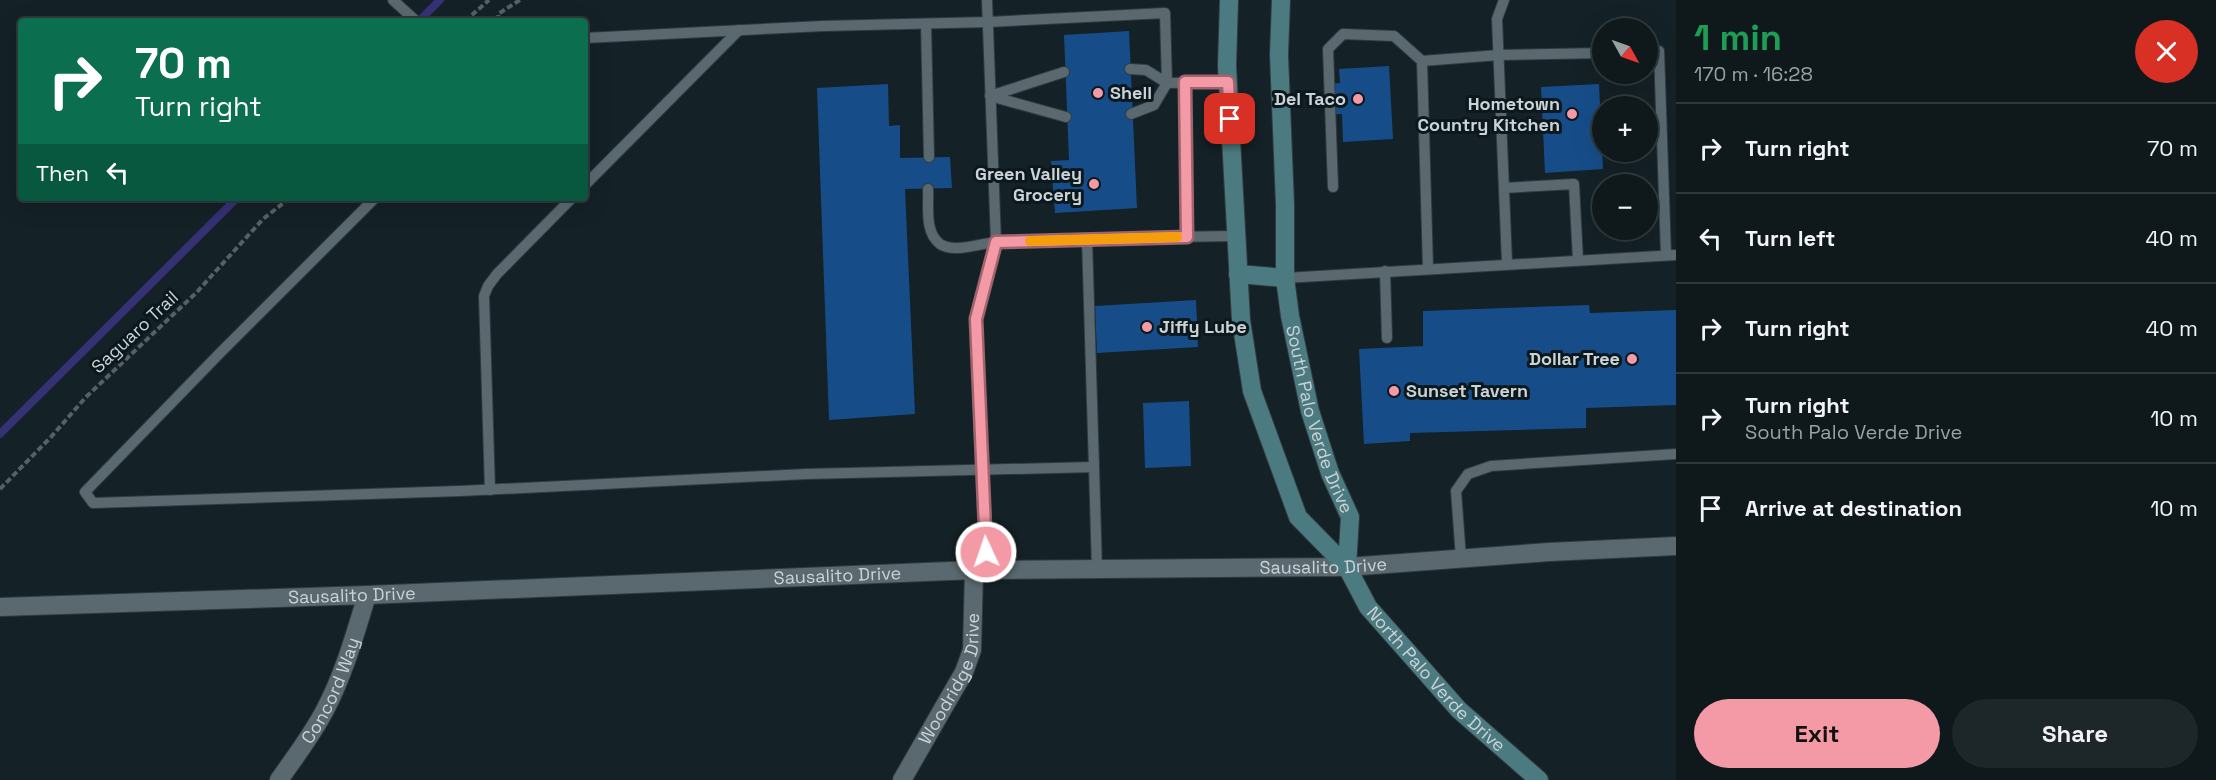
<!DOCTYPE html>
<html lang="en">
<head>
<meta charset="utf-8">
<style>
	:root { --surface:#0f191c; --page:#1d2629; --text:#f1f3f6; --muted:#9ba0a3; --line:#2f383b; --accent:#f49aa6 }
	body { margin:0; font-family:"Space Grotesk",sans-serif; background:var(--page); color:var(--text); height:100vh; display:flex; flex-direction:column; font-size:22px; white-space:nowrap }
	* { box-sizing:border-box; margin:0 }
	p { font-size:20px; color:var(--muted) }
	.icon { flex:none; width:33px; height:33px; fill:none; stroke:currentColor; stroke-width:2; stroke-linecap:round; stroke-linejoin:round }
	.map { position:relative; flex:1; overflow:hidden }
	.side { display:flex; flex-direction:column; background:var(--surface); width:540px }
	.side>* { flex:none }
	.hud { position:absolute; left:18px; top:18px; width:570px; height:183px; border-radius:6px; box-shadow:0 6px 24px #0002,0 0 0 2px var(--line); background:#0b6e4f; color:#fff; overflow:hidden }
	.needle { width:39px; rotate:130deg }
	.fabs { position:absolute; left:1592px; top:18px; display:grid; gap:12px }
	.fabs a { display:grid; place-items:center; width:66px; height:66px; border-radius:50%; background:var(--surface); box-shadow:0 6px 24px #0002,0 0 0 2px var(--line); font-size:30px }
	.pin { position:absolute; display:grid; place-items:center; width:51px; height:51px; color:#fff; margin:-26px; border-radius:12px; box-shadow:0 3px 9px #0006 }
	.me { position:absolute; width:66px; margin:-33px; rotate:357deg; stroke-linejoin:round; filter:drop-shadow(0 0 4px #0008) }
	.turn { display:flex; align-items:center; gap:21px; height:126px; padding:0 18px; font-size:27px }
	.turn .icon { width:78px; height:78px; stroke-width:2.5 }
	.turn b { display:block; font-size:42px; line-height:51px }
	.then { display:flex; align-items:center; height:57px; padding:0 18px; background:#0003; gap:12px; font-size:22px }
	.round { display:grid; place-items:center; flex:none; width:63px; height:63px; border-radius:32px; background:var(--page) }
	.summary { display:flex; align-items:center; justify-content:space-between; height:102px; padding:0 18px }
	h1 { font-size:36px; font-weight:600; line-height:45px; color:#1e9e55 }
	.primary-button { display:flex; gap:12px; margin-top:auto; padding:12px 18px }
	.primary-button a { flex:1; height:69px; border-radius:36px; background:var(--accent); color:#111; font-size:24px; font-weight:600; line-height:69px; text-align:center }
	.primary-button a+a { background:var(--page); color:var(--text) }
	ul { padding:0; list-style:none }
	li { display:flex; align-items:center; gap:18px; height:90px; padding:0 18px; border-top:2px solid var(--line) }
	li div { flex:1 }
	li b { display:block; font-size:22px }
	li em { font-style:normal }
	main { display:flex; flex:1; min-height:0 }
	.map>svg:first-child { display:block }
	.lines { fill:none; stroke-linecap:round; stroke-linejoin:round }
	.stream { stroke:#363075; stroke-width:8 }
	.building { fill:#164d89 }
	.lane-casing { stroke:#323b3f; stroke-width:12 }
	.street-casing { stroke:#323b3f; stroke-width:20 }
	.secondary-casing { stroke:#323b3f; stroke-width:20 }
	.path { stroke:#566166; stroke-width:4; stroke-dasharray:6 3; stroke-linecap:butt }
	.lane { stroke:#5a6970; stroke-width:10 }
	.street { stroke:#5a6970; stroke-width:18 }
	.secondary { stroke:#4b7b80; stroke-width:18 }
	.route-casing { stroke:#9f646c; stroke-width:15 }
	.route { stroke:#f49aa6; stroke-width:10 }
	.slow { stroke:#f59e0b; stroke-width:10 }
	.poi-dot { fill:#f49aa6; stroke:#0b181d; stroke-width:2 }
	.labels { text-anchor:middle; stroke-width:6; stroke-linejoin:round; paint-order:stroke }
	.poi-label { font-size:18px; font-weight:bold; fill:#cbd3d7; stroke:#0b181d; text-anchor:end }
	.street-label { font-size:18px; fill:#cbd3d7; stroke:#0b181d }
</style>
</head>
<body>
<main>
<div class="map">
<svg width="1676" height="780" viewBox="0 0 1676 780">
	<rect width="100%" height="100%" fill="#142126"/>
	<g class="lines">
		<g class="stream">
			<path d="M419,21L440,0"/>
			<path d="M0,434L237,198"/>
		</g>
	</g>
	<g class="building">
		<path d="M1129,31L1137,208L1055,213L1051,161L1069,160L1064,35Z"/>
		<path d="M1389,66L1393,139L1343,142L1342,114L1326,115L1324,84L1340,83L1339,69Z"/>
		<path d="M888,84L889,126L900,125V158L950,157L952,188L905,189L915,414L829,420L817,88Z"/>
		<path d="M1599,84L1603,169L1545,173L1541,87Z"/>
		<path d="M1196,300L1198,347L1097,353L1095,306Z"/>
		<path d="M1589,305L1590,313L1676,310V405L1586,408V428L1410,433V441L1364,444L1359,349L1423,346V311Z"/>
		<path d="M1189,401L1191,466L1145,468L1143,403Z"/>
	</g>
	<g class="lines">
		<defs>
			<g id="lane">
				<path d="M393,0L416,21"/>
				<path d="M987,0L996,242L976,319L980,444L987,570"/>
				<path d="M1504,0L1497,19L1507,263"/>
				<path d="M926,24L929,157"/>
				<path d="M585,38L823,26L988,22L1165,13L1167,83L1228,82"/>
				<path d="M1647,52L1659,51L1666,255"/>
				<path d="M1130,69L1146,70L1167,83L1154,105L1131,114"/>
				<path d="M1064,72L990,96L1066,117"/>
				<path d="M1185,82L1187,237"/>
				<path d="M585,185L739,30"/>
				<path d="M1333,187L1328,49L1343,34L1394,36L1422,61"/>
				<path d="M1504,188L1574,184L1578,260"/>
				<path d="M928,189C929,206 924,232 940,244C955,254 982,242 999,242C1078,238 1157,237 1236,236"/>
				<path d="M375,198L219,354L85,492L93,503L460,491L806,474L1094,467L1097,570"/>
				<path d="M1087,239L1094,467"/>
				<path d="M1428,268L1422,61L1499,55L1602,53"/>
				<path d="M1385,271L1387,338"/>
				<path d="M1285,278L1676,255"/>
				<path d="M490,490L484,296L488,286L497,274L572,198"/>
				<path d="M1461,558L1456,491L1468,474L1491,466L1676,454"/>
			</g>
			<g id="street">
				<path id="s1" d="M0,607L367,595L974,570L1347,567L1549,552L1676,546"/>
				<path id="s2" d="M279,780C295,757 312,735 325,710C344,674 355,634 367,595"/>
				<path id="s3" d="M902,780L964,672L972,650L974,570"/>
			</g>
			<g id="secondary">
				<path id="s4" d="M1229,0L1227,66L1241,320L1252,391L1298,517L1347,567L1368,607L1459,710L1539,780"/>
				<path id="s5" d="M1281,0L1279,55L1285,205V278L1290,316L1310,411L1330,473L1350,517L1347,567"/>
				<path d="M1238,274L1285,278"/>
			</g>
		</defs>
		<use href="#lane" class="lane-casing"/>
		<use href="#street" class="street-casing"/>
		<use href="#secondary" class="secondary-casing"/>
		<g class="path">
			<path d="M465,21L489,0"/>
			<path d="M499,21L498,14L520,0"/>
			<path d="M0,489L51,437L86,397L196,293L263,219L290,198"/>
		</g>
		<use href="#lane" class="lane"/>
		<use href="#street" class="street"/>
		<use href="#secondary" class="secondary"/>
	</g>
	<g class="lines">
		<defs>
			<path id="route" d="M986,552L976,319L996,242L1187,237L1185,82H1228L1230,119"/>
		</defs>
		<use href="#route" class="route-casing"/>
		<use href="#route" class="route"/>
		<path class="slow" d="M1030,241L1177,237"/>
	</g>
	<g class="poi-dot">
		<circle cx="1098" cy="93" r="6"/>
		<circle cx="1358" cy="99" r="6"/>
		<circle cx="1572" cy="114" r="6"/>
		<circle cx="1094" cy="184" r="6"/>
		<circle cx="1147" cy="327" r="6"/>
		<circle cx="1632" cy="359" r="6"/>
		<circle cx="1394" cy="391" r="6"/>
	</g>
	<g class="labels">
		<g class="poi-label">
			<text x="1110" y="99" text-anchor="start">Shell</text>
			<text x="1346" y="105">Del Taco</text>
			<text x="1560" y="110">Hometown<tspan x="1560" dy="21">Country Kitchen</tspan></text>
			<text x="1082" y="180">Green Valley<tspan x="1082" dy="21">Grocery</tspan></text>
			<text x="1159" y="333" text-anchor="start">Jiffy Lube</text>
			<text x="1620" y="365">Dollar Tree</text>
			<text x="1406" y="397" text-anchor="start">Sunset Tavern</text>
		</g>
		<g class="street-label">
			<text transform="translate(135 332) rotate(-43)" y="6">Saguaro Trail</text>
			<text dy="6" stroke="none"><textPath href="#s5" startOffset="424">South Palo Verde Drive</textPath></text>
			<text dy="6" stroke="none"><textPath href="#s1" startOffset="1324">Sausalito Drive</textPath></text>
			<text dy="6" stroke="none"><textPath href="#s1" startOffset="838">Sausalito Drive</textPath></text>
			<text dy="6" stroke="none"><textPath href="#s1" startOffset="352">Sausalito Drive</textPath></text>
			<text dy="6" stroke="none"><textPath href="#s3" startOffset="114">Woodridge Drive</textPath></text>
			<text dy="6" stroke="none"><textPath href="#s4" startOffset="741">North Palo Verde Drive</textPath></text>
			<text dy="6" stroke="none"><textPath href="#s2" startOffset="104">Concord Way</textPath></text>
		</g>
	</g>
</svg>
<div class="fabs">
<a><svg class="needle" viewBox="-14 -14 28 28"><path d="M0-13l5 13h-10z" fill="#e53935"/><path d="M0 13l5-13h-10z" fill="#9ba0a3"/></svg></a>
<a>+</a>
<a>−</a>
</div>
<div class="pin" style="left:1230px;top:119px;background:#d93025"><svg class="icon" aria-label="arrive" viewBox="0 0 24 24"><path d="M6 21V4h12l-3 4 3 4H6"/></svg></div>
<svg class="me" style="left:986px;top:552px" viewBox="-20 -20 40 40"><circle r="17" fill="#f49aa6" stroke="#fff" stroke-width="3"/><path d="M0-11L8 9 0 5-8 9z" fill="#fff"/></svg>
<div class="hud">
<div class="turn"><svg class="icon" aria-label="right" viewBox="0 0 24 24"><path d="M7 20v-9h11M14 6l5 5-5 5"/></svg><div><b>70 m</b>Turn right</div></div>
<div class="then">Then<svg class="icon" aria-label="left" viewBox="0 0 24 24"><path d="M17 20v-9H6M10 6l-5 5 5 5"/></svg></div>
</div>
</div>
<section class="side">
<div class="summary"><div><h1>1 min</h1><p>170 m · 16:28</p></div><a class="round" style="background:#d93025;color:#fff"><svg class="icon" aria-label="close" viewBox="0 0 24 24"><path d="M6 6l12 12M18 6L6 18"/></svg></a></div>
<ul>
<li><svg class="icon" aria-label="right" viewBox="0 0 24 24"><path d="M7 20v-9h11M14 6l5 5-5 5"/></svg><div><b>Turn right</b></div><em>70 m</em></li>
<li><svg class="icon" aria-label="left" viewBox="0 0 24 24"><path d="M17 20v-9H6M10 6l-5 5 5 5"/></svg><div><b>Turn left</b></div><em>40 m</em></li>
<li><svg class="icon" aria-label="right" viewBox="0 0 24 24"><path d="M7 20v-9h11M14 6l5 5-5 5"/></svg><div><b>Turn right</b></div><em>40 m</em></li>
<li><svg class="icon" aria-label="right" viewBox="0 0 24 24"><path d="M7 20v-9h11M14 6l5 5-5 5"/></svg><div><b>Turn right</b><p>South Palo Verde Drive</p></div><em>10 m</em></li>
<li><svg class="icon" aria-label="arrive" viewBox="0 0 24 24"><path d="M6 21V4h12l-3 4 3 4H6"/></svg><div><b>Arrive at destination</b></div><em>10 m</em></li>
</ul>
<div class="primary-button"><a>Exit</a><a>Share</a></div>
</section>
</main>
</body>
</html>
